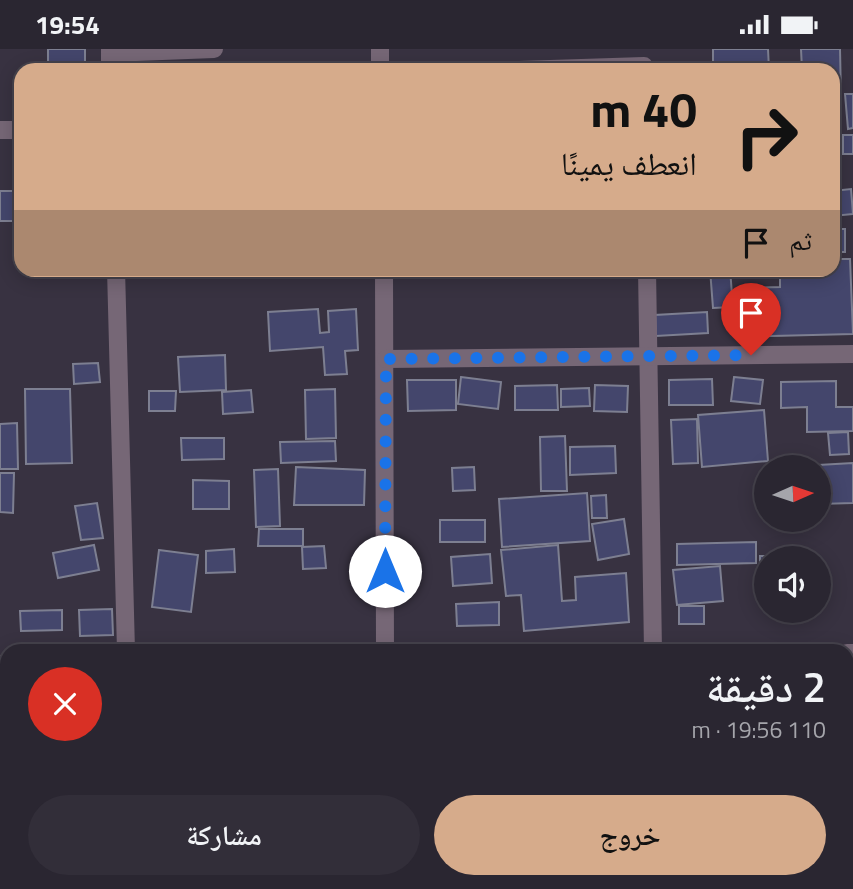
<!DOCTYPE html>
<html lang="ar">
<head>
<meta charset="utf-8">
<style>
	:root { --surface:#2a2631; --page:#322e39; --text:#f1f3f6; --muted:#a5a5ab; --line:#46434d; --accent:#d6ab8b }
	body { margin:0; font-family:"Titillium Web","Noto Naskh Arabic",sans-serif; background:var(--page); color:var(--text); direction:rtl; height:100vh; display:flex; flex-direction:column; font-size:26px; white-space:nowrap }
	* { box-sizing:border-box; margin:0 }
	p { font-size:23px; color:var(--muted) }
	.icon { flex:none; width:38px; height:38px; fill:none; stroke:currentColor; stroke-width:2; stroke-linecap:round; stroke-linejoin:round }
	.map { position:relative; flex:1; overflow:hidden; direction:ltr }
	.side { position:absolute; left:0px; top:595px; width:854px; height:245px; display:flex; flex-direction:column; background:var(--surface); border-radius:21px 21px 0 0; box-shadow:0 4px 18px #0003,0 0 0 2px var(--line); direction:rtl }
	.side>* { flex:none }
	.top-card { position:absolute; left:14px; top:14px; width:826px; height:214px; border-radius:21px; box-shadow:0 4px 18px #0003,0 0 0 2px var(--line); direction:rtl; background:#d6ab8b; color:#111; overflow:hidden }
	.needle { width:46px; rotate:87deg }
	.controls { position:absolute; left:754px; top:406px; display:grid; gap:14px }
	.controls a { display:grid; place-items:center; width:77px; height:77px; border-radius:50%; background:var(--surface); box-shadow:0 4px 18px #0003,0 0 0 2px var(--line); font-size:35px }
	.pin { position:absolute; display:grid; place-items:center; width:60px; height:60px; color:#fff; margin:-72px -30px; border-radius:50% 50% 50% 0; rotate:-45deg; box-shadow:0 0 7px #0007 }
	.pin .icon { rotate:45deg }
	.me { position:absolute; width:77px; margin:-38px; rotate:0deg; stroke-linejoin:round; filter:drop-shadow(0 0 5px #0008) }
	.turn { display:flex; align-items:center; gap:24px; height:147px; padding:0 28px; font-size:32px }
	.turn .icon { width:91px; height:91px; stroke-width:2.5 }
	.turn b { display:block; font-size:49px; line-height:60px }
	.then { display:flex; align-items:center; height:66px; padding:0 28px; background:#0003; gap:14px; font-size:26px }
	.round { display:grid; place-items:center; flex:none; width:74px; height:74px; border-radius:37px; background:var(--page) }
	.summary { display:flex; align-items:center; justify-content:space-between; height:119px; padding:0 28px }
	h1 { font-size:42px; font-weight:600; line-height:52px }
	.primary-button { display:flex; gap:14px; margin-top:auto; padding:14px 28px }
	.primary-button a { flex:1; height:80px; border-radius:42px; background:var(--accent); color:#111; font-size:28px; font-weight:600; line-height:80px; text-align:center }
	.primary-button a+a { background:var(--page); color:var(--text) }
	.status { display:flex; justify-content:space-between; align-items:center; height:49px; padding:0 35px; background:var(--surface); direction:ltr }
	.status svg { height:19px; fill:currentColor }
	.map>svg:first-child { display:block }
	.building { fill:#44466c; stroke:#7d7f91; stroke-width:2 }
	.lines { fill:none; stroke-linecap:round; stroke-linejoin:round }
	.street { stroke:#766776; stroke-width:18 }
	.route { stroke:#1a73e8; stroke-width:12; stroke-dasharray:0 21.6 }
</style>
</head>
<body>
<div class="status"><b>19:54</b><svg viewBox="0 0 49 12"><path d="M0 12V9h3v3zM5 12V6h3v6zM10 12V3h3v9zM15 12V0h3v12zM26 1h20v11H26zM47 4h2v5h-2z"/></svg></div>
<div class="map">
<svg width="853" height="840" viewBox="0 0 853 840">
	<rect width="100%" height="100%" fill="#383241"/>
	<g class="building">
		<rect x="48" y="0" width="37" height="21"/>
		<path d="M713,0H768L769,21H713Z"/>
		<path d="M801,0H840L841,48H833V21H802Z"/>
		<rect x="255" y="16" width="44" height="5"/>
		<path d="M845,45H853V79L848,80Z"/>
		<path d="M833,54H839L840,105H833Z"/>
		<rect x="843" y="86" width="10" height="19"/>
		<path d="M851,140L853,165L833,167V142Z"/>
		<rect x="0" y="142" width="21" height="30"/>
		<rect x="833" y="180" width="12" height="23"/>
		<path d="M833,210H850L853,285L738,288L737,239L780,238V225L833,220Z"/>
		<path d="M710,220H730L733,258L713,259Z"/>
		<path d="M318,260L320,284L329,283L328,262L356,260L358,301L345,302L347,325L325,326L323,298L270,302L268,263Z"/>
		<path d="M707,263L708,284L656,287L655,266Z"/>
		<path d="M225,306L226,341L180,343L178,308Z"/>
		<path d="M98,314L100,333L74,335L73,315Z"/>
		<path d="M461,328L501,333L498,360L458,355Z"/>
		<path d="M734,328L763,331L760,355L731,352Z"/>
		<path d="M712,330L713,356H669V331Z"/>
		<path d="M407,331H456V361L408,362Z"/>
		<path d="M836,332V358H853V382L807,383V358L781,359V333Z"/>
		<path d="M557,336L558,361H515V337Z"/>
		<path d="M595,336L628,337L627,363L594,362Z"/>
		<path d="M589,339L590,357L561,358V340Z"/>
		<path d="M25,340H70L72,414L26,415Z"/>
		<path d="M335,340L336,389L306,390L305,341Z"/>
		<path d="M251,341L253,363L223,365L222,343Z"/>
		<path d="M149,342H176L175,362H149Z"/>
		<path d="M764,361L768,412L702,418L698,366Z"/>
		<path d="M697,370L698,414L673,415L671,371Z"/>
		<path d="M17,374L18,420H0V375Z"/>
		<path d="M848,383L849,405L830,406L828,384Z"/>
		<path d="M565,387L567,442H541L540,388Z"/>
		<path d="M181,389H224V410L182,411Z"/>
		<path d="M335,392L336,412L281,414L280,393Z"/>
		<path d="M615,397L616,424L570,426V398Z"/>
		<path d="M853,414V454L819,455V418H783Z"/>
		<path d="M296,418L365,421L364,456H294Z"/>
		<path d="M474,418L475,441L453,442L452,419Z"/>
		<path d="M278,420L280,477L256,478L254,421Z"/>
		<path d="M0,424H14L13,464L0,463Z"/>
		<path d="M193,431L229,432V460H193Z"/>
		<path d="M587,444L590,492L502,498L499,450Z"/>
		<path d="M606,446L607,469H592L591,447Z"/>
		<path d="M97,454L103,489L81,491L75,457Z"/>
		<path d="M624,470L629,505L598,511L592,475Z"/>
		<rect x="440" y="471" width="45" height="22"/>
		<path d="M259,480H303V497H258Z"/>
		<path d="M756,493V514L677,516V495Z"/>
		<path d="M94,496L99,521L58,529L53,504Z"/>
		<path d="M558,496L562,552L576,551L575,528L626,524L629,573L524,582L521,546L506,547L501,501Z"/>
		<path d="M324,497L326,519L303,520L302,498Z"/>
		<path d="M234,500L235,523L206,524V502Z"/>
		<path d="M159,501L198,506L191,563L152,558Z"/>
		<path d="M490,505L492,534L453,537L451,508Z"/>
		<path d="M760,507H786L766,509V552H760Z"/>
		<path d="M720,517L723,552L677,556L673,521Z"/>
		<path d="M499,553V576L457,577L456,555Z"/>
		<rect x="679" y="557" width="25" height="18"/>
		<path d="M112,560L113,586L80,587L79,561Z"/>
		<path d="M62,561V581L21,582L20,562Z"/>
		<rect x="0" y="634" width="7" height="53"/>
		<rect x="847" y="645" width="6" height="46"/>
		<path d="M853,703V732L847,733V704Z"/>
		<rect x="0" y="776" width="7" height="35"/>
		<path d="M847,779H853V800L847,801Z"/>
		<path d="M7,814V833H21L22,840H0V815Z"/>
		<path d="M24,833H68L69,839L25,840Z"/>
		<rect x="257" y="833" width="27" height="7"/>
		<rect x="452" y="833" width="24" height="7"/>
		<path d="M737,833H765V840H738Z"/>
		<path d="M230,836V840H189V837Z"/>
	</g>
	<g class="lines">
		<g class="street">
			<path d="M110,0V21"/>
			<path d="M110,4L214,0"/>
			<path d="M380,21V0"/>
			<path d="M519,21L644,17"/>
			<path d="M0,81H21"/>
			<path d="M116,220L126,602"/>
			<path d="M384,220L385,602"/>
			<path d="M647,220L653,602"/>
			<path d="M386,310L853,305"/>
			<path d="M847,604H853"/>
			<path d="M0,615H7"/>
			<path d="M130,833V840"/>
			<path d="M387,833V840"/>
			<path d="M654,833V840"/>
		</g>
	</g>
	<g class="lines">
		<path class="route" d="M385,522L386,310L751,306"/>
	</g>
</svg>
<div class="controls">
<a><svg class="needle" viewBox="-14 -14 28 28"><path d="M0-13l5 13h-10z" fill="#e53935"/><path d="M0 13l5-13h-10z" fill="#a5a5ab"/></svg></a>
<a><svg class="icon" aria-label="sound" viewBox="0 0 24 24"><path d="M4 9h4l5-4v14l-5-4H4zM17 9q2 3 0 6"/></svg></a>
</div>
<div class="pin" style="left:751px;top:306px;background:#d93025"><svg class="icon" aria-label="arrive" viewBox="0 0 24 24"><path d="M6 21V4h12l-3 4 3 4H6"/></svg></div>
<svg class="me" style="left:385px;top:522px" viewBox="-20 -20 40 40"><circle r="19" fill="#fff"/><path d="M0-13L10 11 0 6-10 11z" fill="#1a73e8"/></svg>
<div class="top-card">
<div class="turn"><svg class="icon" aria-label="right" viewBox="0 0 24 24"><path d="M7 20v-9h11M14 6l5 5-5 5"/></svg><div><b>40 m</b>انعطف يمينًا</div></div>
<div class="then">ثم<svg class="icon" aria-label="arrive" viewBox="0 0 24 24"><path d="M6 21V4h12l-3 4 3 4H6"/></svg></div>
</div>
<section class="side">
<div class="summary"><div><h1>2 دقيقة</h1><p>110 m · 19:56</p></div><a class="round" style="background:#d93025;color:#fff"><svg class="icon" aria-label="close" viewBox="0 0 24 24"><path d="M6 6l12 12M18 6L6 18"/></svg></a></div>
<div class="primary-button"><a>خروج</a><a>مشاركة</a></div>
</section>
</div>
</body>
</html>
